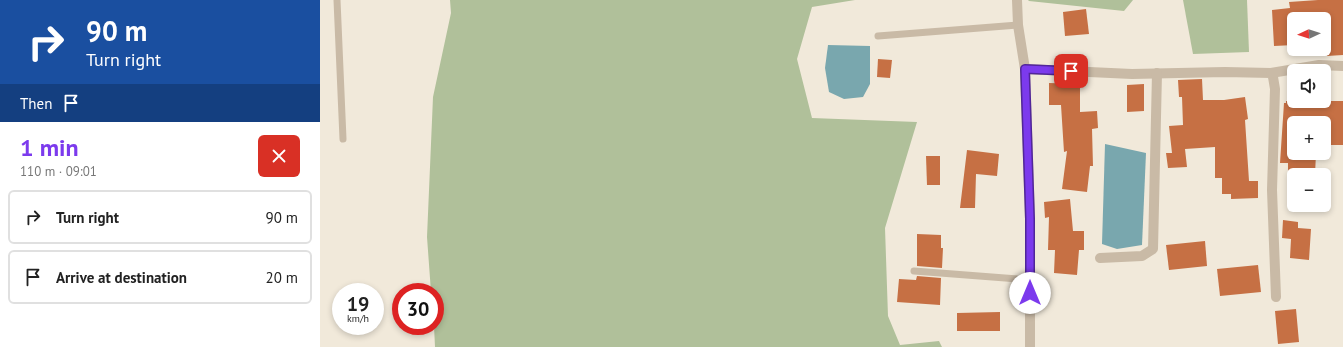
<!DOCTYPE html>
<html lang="en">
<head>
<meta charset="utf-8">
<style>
	:root { --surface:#fff; --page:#f2f2f2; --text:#222; --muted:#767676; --line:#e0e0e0; --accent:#7c3aed }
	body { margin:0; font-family:"PT Sans",sans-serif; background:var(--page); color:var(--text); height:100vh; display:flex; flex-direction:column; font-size:15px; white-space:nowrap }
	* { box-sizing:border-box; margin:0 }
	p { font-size:13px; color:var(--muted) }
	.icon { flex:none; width:22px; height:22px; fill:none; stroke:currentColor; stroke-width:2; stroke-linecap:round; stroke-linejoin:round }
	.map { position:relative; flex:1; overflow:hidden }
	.details { display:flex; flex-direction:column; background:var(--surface); width:320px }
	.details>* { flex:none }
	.guide { background:#1a4fa0; color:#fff; overflow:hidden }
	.needle { width:26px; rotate:266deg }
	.controls { position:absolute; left:967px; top:12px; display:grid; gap:8px }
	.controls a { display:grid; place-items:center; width:44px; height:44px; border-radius:6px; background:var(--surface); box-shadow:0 2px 6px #0003; font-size:20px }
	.speed { position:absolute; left:12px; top:283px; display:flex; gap:8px; font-size:20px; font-weight:700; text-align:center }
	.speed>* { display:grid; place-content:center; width:52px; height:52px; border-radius:50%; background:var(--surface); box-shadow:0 2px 6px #0003; line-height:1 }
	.speed small { font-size:10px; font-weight:400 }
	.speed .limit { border:6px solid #d22; background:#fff; color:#111 }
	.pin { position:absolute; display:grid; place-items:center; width:34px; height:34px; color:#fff; margin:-17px; border-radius:8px; box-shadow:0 2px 6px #0006 }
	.me { position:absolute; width:44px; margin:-22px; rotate:0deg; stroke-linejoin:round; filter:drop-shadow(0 0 3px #0008) }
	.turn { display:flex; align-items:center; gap:14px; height:84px; padding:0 20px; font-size:18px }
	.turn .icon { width:52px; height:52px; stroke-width:2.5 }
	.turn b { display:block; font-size:28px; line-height:34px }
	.then { display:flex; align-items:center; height:38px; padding:0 20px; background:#0003; gap:8px; font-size:15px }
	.round { display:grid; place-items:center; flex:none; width:42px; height:42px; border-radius:6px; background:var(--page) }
	.summary { display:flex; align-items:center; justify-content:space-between; height:68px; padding:0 20px }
	h1 { font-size:24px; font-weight:800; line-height:30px; color:var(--accent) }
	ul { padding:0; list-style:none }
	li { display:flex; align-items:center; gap:12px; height:54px; margin:0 8px 6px; padding:0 12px; border:2px solid var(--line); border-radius:6px }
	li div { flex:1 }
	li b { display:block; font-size:15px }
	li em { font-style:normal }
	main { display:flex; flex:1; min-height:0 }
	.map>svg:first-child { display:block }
	.green { fill:#b0c09a }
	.water { fill:#79a7ae }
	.building { fill:#c67044 }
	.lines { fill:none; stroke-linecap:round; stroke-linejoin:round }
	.lane { stroke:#c9baa6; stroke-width:7 }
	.street { stroke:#c9baa6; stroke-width:10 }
	.route-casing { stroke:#51269a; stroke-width:10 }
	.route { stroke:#7c3aed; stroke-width:7 }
</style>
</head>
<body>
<main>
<section class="details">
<div class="guide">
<div class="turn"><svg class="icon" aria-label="right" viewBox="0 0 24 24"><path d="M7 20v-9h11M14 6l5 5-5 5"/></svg><div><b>90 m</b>Turn right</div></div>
<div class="then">Then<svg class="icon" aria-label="arrive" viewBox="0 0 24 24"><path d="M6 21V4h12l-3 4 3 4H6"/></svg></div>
</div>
<div class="summary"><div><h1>1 min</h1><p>110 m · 09:01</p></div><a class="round" style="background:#d93025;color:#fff"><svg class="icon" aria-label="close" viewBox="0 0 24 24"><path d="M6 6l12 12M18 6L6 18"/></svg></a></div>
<ul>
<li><svg class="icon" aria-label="right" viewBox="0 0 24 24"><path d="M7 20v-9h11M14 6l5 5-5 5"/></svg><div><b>Turn right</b></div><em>90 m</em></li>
<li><svg class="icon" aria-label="arrive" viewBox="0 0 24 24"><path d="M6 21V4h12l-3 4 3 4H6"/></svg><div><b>Arrive at destination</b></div><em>20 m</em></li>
</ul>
</section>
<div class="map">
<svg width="1023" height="347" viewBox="0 0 1023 347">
	<rect width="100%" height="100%" fill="#f1e9da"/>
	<g class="green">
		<path d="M130,0H535L492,7L477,59L492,118L597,122L565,228L568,316L580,345L619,341L622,347H115L114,326H115V292H111L107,237L113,97L131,13Z"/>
		<path d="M708,0H813L804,11L709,1Z"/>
		<path d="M863,0H927L929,52L873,54Z"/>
	</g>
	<g class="water">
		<path d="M508,45L550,46V84L543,97L524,99L509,92L505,68Z"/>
		<path d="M785,144L826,153L822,245L797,249L782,244Z"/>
	</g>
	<g class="building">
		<path d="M998,0H1023V55L1007,56V53H1004V19H974V45L954,46L952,10L970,8L969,2Z"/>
		<path d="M766,9L769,34L745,36L743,12Z"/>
		<path d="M558,59L572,60L570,78L557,77Z"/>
		<path d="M882,79L883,100H904L925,97L928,119L925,120L929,181H938V198L911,199V194H902V178H895V147L865,149L867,167L848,168L846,153H852L849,126L863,125L862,97H859L858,80Z"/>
		<path d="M729,83L760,84V112L777,111L778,128L772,129L773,166H770L767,192L742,189L747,151L744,152L741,105H729Z"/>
		<path d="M824,84V111L807,112V85Z"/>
		<path d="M966,101H1023V145H1005L1004,123H974V153H996L995,175H968V163H960L964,103H966Z"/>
		<path d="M647,150L679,154L677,176L656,174L655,208H640Z"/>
		<path d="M606,156H620V185H607Z"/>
		<path d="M750,199L753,231H764V250H759L757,275L734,273L735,250H728L729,217L725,218L724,202Z"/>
		<path d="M963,220L978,222V228L991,229L989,260L970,258L971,239L962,238Z"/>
		<path d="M597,234L621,235V248H623L622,268L597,266Z"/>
		<path d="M885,241L887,266L849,270L846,245Z"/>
		<path d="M938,265L941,292L900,296L897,269Z"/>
		<path d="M597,276L621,278L620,305L577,302L579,279L596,280Z"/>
		<path d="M976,309L979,342L958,344L955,311Z"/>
		<path d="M680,312V331H637V313Z"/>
	</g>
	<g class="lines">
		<g class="lane">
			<path d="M17,0L23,139"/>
			<path d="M558,36L698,25"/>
			<path d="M594,271L710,280"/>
		</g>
		<g class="street">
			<path d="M697,0L698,25L705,69L710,219V347"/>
			<path d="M705,69L812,74L905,72L951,73L953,77L955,89L952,190L956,297"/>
			<path d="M951,73L999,65L1023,66"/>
			<path d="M780,258L822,256L833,249L837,73"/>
		</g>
	</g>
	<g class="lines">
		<defs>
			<path id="route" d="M710,293V219L705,69L751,71"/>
		</defs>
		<use href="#route" class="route-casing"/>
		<use href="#route" class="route"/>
	</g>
</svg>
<div class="controls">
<a><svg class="needle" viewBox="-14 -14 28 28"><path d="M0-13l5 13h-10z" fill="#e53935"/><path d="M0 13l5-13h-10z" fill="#767676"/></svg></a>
<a><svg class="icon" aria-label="sound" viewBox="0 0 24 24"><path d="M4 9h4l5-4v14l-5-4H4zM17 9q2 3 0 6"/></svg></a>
<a>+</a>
<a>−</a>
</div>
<div class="speed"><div>19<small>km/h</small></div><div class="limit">30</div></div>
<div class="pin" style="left:751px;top:71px;background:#d93025"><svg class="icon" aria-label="arrive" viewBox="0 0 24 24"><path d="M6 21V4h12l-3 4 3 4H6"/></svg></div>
<svg class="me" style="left:710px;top:293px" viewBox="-20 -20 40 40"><circle r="19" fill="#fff"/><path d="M0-13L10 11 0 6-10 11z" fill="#7c3aed"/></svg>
</div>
</main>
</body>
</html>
